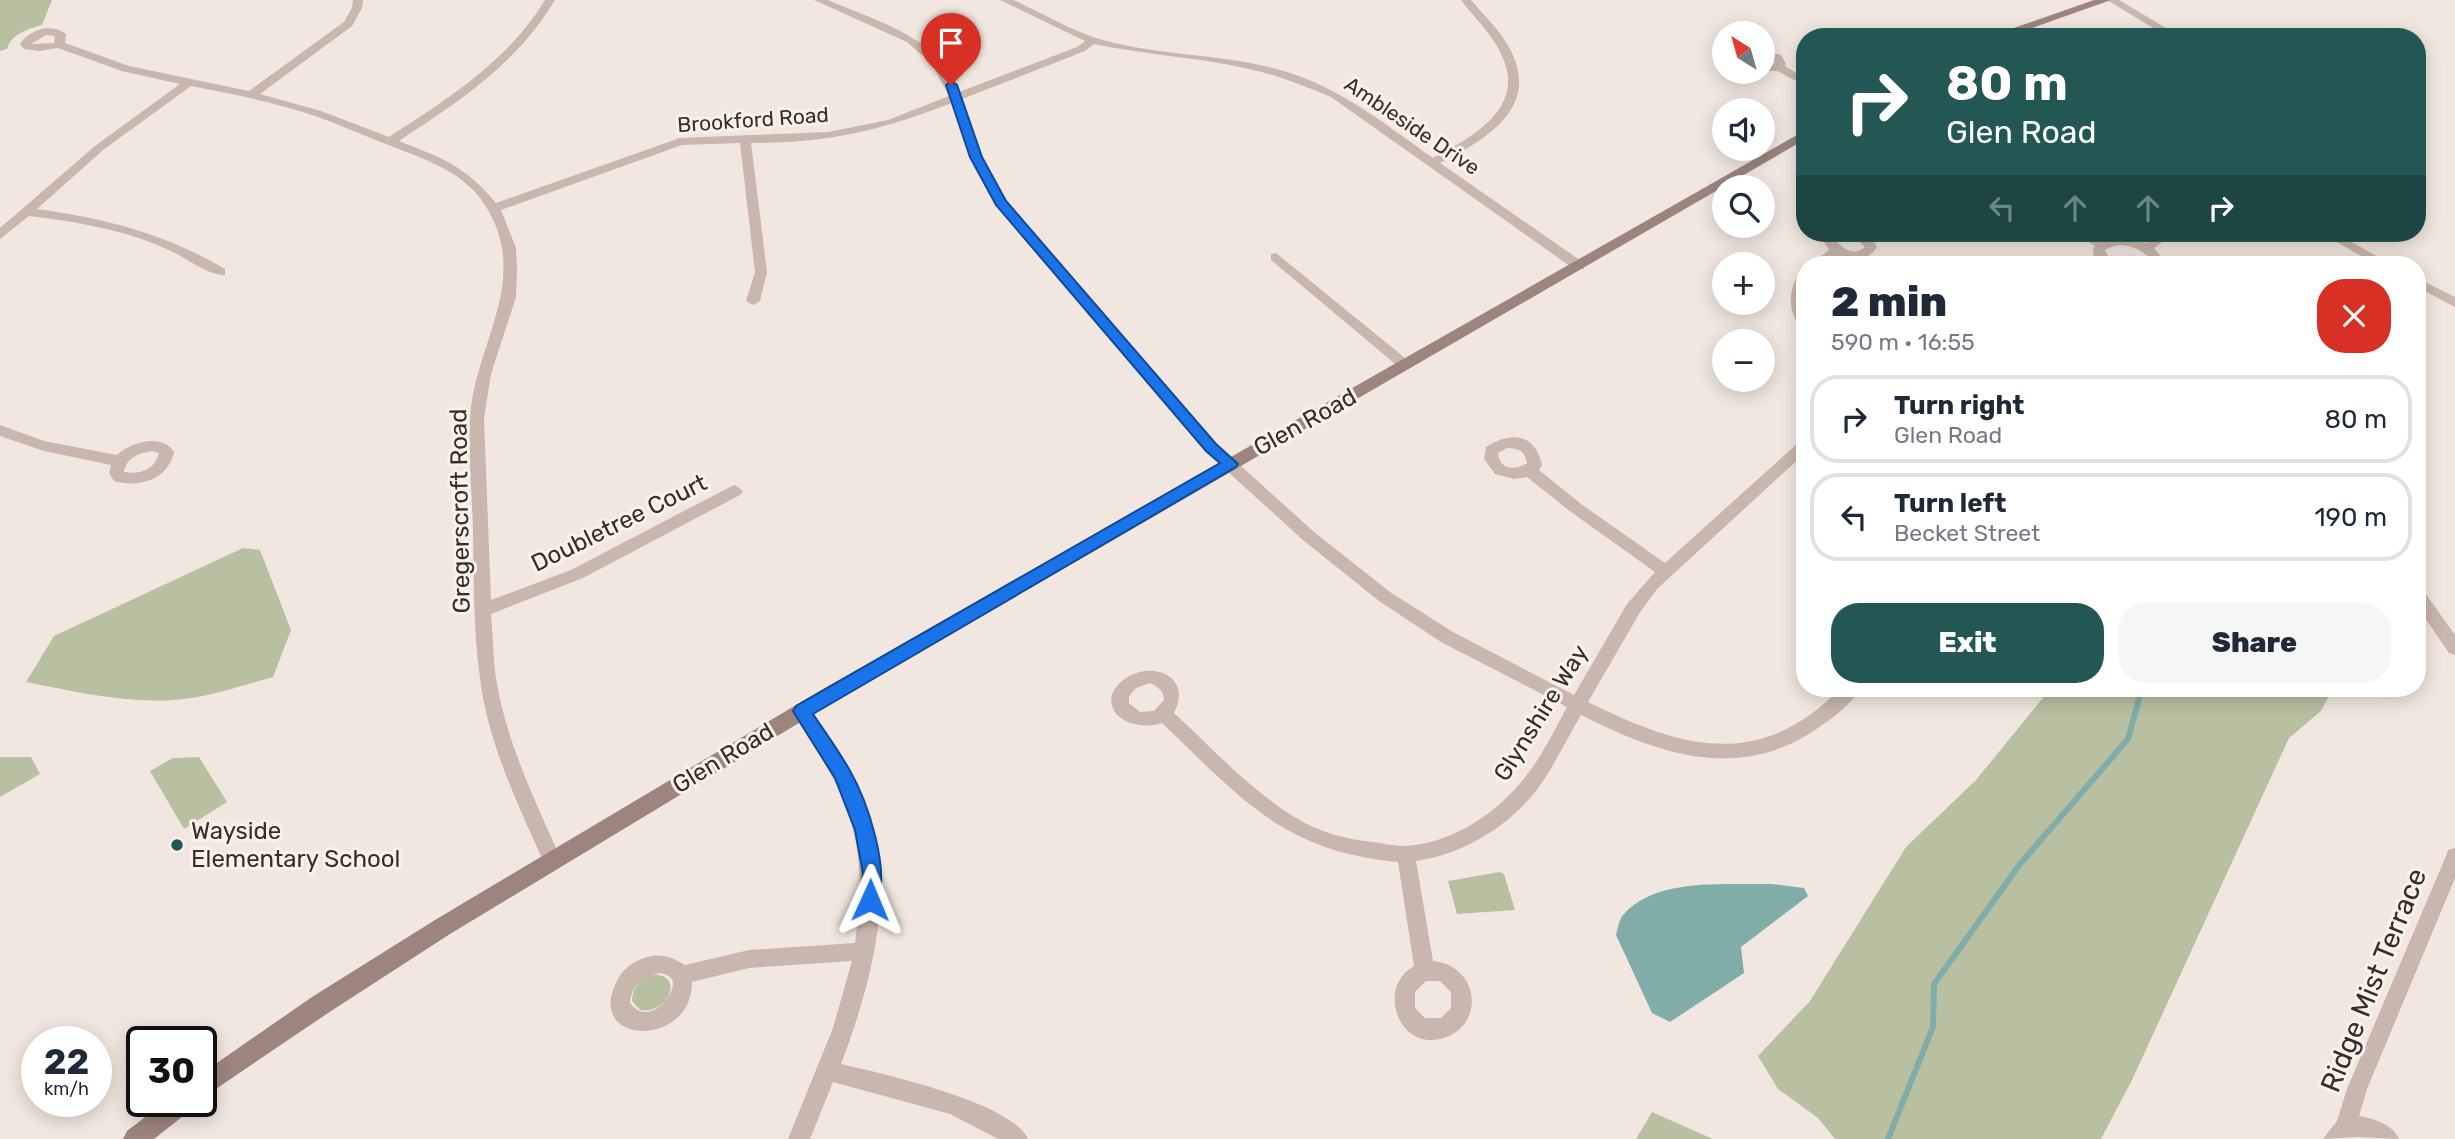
<!DOCTYPE html>
<html lang="en">
<head>
<meta charset="utf-8">
<style>
	:root { --surface:#fff; --page:#f6f6f7; --text:#1f2937; --muted:#747a83; --line:#e0e1e3; --accent:#235754 }
	body { margin:0; font-family:Rubik,sans-serif; background:var(--page); color:var(--text); height:100vh; display:flex; flex-direction:column; font-size:26px; white-space:nowrap }
	* { box-sizing:border-box; margin:0 }
	p { font-size:23px; color:var(--muted) }
	.icon { flex:none; width:38px; height:38px; fill:none; stroke:currentColor; stroke-width:2; stroke-linecap:round; stroke-linejoin:round }
	.map { position:relative; flex:1; overflow:hidden }
	.details { position:absolute; left:1796px; top:256px; width:630px; height:441px; display:flex; flex-direction:column; background:var(--surface); border-radius:28px; box-shadow:0 4px 18px #0003 }
	.details>* { flex:none }
	.hud { position:absolute; left:1796px; top:28px; width:630px; height:214px; border-radius:28px; box-shadow:0 4px 18px #0003; background:#235754; color:#fff; overflow:hidden }
	.needle { width:46px; rotate:323deg }
	.tools { position:absolute; left:1712px; top:21px; display:grid; gap:14px }
	.tools a { display:grid; place-items:center; width:63px; height:63px; border-radius:50%; background:var(--surface); box-shadow:0 4px 18px #0003; font-size:35px }
	.speed { position:absolute; left:21px; top:1026px; display:flex; gap:14px; font-size:35px; font-weight:700; text-align:center }
	.speed>* { display:grid; place-content:center; width:91px; height:91px; border-radius:50%; background:var(--surface); box-shadow:0 4px 18px #0003; line-height:1 }
	.speed small { font-size:18px; font-weight:400 }
	.speed .limit { border:4px solid #111; border-radius:10px; background:#fff; color:#111 }
	.pin { position:absolute; display:grid; place-items:center; width:60px; height:60px; color:#fff; margin:-72px -30px; border-radius:50% 50% 50% 0; rotate:-45deg; box-shadow:0 0 7px #0007 }
	.pin .icon { rotate:45deg }
	.me { position:absolute; width:77px; margin:-38px; rotate:1deg; stroke-linejoin:round; filter:drop-shadow(0 0 5px #0008) }
	.turn { display:flex; align-items:center; gap:24px; height:147px; padding:0 35px; font-size:32px }
	.turn .icon { width:91px; height:91px; stroke-width:2.5 }
	.turn b { display:block; font-size:49px; line-height:60px }
	.lanes { display:flex; align-items:center; height:66px; padding:0 35px; background:#0003; justify-content:center; gap:35px; direction:ltr }
	.lanes .off { opacity:.35 }
	.round { display:grid; place-items:center; flex:none; width:74px; height:74px; border-radius:28px; background:var(--page) }
	.summary { display:flex; align-items:center; justify-content:space-between; height:119px; padding:0 35px }
	h1 { font-size:42px; font-weight:800; line-height:52px }
	.cta { display:flex; gap:14px; margin-top:auto; padding:14px 35px }
	.cta a { flex:1; height:80px; border-radius:28px; background:var(--accent); color:#fff; font-size:28px; font-weight:800; line-height:80px; text-align:center }
	.cta a+a { background:var(--page); color:var(--text) }
	ul { padding:0; list-style:none }
	li { display:flex; align-items:center; gap:21px; height:88px; margin:0 14px 10px; padding:0 21px; border:4px solid var(--line); border-radius:28px }
	li div { flex:1 }
	li b { display:block; font-size:26px }
	li em { font-style:normal }
	.map>svg:first-child { display:block }
	.green { fill:#b9c0a1 }
	.water { fill:#81ada9 }
	.lines { fill:none; stroke-linecap:round; stroke-linejoin:round }
	.stream { stroke:#81ada9; stroke-width:6 }
	.street { fill:#c9b6ac; fill-rule:evenodd }
	.secondary { fill:#9d857e; fill-rule:evenodd }
	.route { fill:#1a73e8; stroke:#114b97; stroke-width:2 }
	.poi-dot { fill:#235754; stroke:#f9f2ec; stroke-width:2.5 }
	.labels { text-anchor:middle; stroke-width:6; stroke-linejoin:round; paint-order:stroke }
	.far-street-label { font-size:21px; fill:#382d2b; stroke:#f9f2ec }
	.street-label { font-size:24px; fill:#382d2b; stroke:#f9f2ec }
	.poi-label { font-size:24px; fill:#382d2b; stroke:#f9f2ec; text-anchor:start }
	.near-street-label { font-size:28px; fill:#382d2b; stroke:#f9f2ec }
</style>
</head>
<body>
<div class="map">
<svg width="2455" height="1139" viewBox="0 0 2455 1139">
	<rect width="100%" height="100%" fill="#f1e7e0"/>
	<g class="green">
		<path d="M0,0H52L42,25C28,29 11,34 7,49L0,51Z"/>
		<path d="M243,548L260,550L291,630L273,677C243,685 214,696 183,699C130,705 77,692 26,682L54,636Z"/>
		<path d="M2051,688H2333L2321,711L2289,738L2133,1078L2101,1139H1835L1818,1118L1778,1089L1758,1056L1810,1001L1906,847L1976,780Z"/>
		<path d="M0,757H31L40,774L0,797Z"/>
		<path d="M199,757L227,802L184,829L150,771L173,758Z"/>
		<path d="M1500,872L1504,874L1515,910L1457,914L1448,881Z"/>
		<path d="M651,975C685,972 670,1015 640,1010L632,1001C632,988 639,980 651,975Z"/>
		<path d="M1652,1112L1713,1139H1636Z"/>
	</g>
	<path class="water" d="M1771,884L1804,888L1808,896L1741,947L1744,973L1670,1022L1652,1013L1616,935C1618,928 1619,919 1624,914C1656,877 1727,885 1771,884Z"/>
	<g class="lines">
		<path class="stream" d="M1888,1139L1933,1027L1934,984L2020,864L2128,739L2142,688"/>
		<g class="street">
			<path d="M353,0H363L362,8L352,26L260,94L321,111L389,137C449,98 507,62 545,0H555C516,65 461,100 399,141C444,159 464,165 496,203L680,138L828,132L888,120L949,96L932,64L907,42L814,0H828C876,21 940,37 959,92L1077,47L1085,41L1000,0H1013C1040,12 1068,29 1096,38C1161,58 1231,52 1296,75C1347,93 1389,127 1433,158C1476,135 1531,105 1498,48C1488,30 1473,16 1461,0H1471C1485,17 1502,32 1511,51C1540,109 1485,140 1440,163L1584,263V269H1574L1331,97C1304,86 1278,75 1249,69C1198,57 1145,55 1094,44L1085,51L962,99L982,157L1006,200L1208,436L1314,532L1390,592L1453,632L1574,695L1627,604L1655,572L1571,512L1527,477L1514,479L1495,474L1484,459L1486,447C1511,431 1535,433 1542,465L1539,470L1581,504L1665,563L1799,442L1804,441V454L1657,589L1639,614L1588,702C1683,749 1759,771 1841,688H1860C1852,704 1833,718 1818,728C1740,783 1658,754 1581,715C1568,737 1557,760 1543,781C1515,823 1465,854 1416,861L1433,961C1481,966 1486,1028 1440,1039C1397,1049 1377,986 1414,966L1398,862C1282,851 1241,798 1162,723C1142,730 1106,722 1112,694C1132,655 1197,668 1174,713C1213,749 1250,790 1296,818C1319,832 1345,839 1372,842C1382,843 1393,846 1404,846C1453,844 1501,811 1529,772C1544,752 1555,729 1567,707L1441,642L1379,601L1303,540L1207,453L997,205L970,157L952,103C879,131 829,143 751,143L767,272L760,301L753,305L746,301L755,272L740,143L682,145L501,210L516,248L517,270L516,297L491,374L484,418L491,600L571,570L730,487L735,485L743,491L740,495L583,578L491,614C493,635 493,657 496,678C506,742 536,803 562,861L560,867L553,869L546,867C519,807 488,744 480,678C473,629 474,579 473,530C472,493 468,456 470,419C474,345 530,283 488,210C467,171 421,158 383,143C360,134 338,124 315,116C275,102 232,94 191,86L103,150L37,209C104,218 166,234 225,269V275C212,277 184,257 171,251C127,230 78,222 29,216L0,239V228L95,146L180,84L122,71L58,48L40,51L24,49L20,44C30,29 51,23 66,34L65,43L129,66L249,91L344,22L352,8ZM46,35L55,36L54,43L31,44ZM1507,448C1520,449 1524,450 1527,463C1516,471 1499,470 1498,453ZM1150,683C1159,688 1163,690 1164,700L1154,711L1140,712L1129,703V696L1136,688ZM1426,981H1440L1451,992V1008L1441,1018H1425L1415,1008V992Z"/>
			<path d="M2107,0H2119L2181,37H2168Z"/>
			<path d="M1762,50L1781,55L1786,64L1785,66L1804,78V85L1777,71H1762V65L1775,63L1773,59L1762,56Z"/>
			<path d="M1828,233H1841L1836,240C1843,250 1855,256 1865,247L1849,233C1863,233 1871,234 1877,247C1867,262 1854,262 1838,256L1826,264H1811L1829,250L1823,240Z"/>
			<path d="M2075,233H2090L2104,240L2128,238L2145,243L2160,233H2174L2154,248L2166,264H2154C2144,248 2121,239 2105,250L2112,264H2099L2094,257L2093,250L2095,246Z"/>
			<path d="M2321,233H2336L2390,264H2375Z"/>
			<path d="M1276,253L1410,362L1412,365L1410,368H1400L1271,260V254Z"/>
			<path d="M1804,272V328L1799,327C1788,308 1788,292 1799,273Z"/>
			<path d="M2417,278L2455,297V307L2417,287Z"/>
			<path d="M0,425L44,441L117,455C131,442 162,433 174,452C168,480 139,488 114,481L109,473L111,465L44,451L0,436ZM152,451L159,453C155,470 139,475 124,472C126,458 139,453 152,451Z"/>
			<path d="M2417,588L2423,590L2455,635V655L2449,653L2417,606Z"/>
			<path d="M802,704L808,706C835,747 864,791 875,839C892,910 866,998 841,1064C879,1073 1012,1102 1028,1139H998L950,1114L833,1082L810,1139H788L833,1028L852,961L749,968L692,982C692,1046 594,1046 613,990C617,978 624,968 635,962C655,952 667,954 685,965L749,950L855,943C864,877 862,830 829,771C818,751 804,732 793,711L796,706ZM661,973C664,974 668,975 671,978C681,989 650,1030 630,1003C631,985 644,975 661,973Z"/>
			<path d="M2455,848V878L2367,1089L2359,1116C2374,1118 2393,1125 2399,1139L2357,1137L2323,1139L2337,1121L2347,1089L2446,856L2448,850Z"/>
		</g>
		<g class="secondary">
			<path d="M2094,0H2111L2007,37H1988Z"/>
			<path d="M1804,131V140L837,700L450,934L328,1013L201,1099V1074L312,997L435,920L823,689Z"/>
			<path d="M166,1101H196L192,1109L154,1139H123L127,1131Z"/>
		</g>
	</g>
	<path class="route" d="M951,81L957,85L982,157L1006,201L1216,444L1238,464L1236,467L813,714C825,732 838,750 849,769C867,800 892,872 876,906L870,909L863,906L860,900L863,874L855,830L835,778L796,716L793,711L796,706L1220,463L1206,451L996,205L970,157L946,85Z"/>
	<circle class="poi-dot" cx="177" cy="845" r="7"/>
	<g class="labels">
		<g class="far-street-label">
			<text transform="translate(753 120) rotate(-4)" y="7">Brookford Road</text>
			<text transform="translate(1412 126) rotate(34)" y="7">Ambleside Drive</text>
		</g>
		<g class="street-label">
			<text transform="translate(1305 422) rotate(-29)" y="8">Glen Road</text>
			<text transform="translate(460 511) rotate(-91)" y="8">Gregerscroft Road</text>
			<text transform="translate(619 523) rotate(-26)" y="8">Doubletree Court</text>
			<text transform="translate(1541 713) rotate(-58)" y="8">Glynshire Way</text>
			<text transform="translate(723 758) rotate(-31)" y="8">Glen Road</text>
		</g>
		<g class="poi-label">
			<text x="191" y="839">Wayside<tspan x="191" dy="28">Elementary School</tspan></text>
		</g>
		<g class="near-street-label">
			<text transform="translate(2373 980) rotate(-68)" y="10">Ridge Mist Terrace</text>
		</g>
	</g>
</svg>
<div class="tools">
<a><svg class="needle" viewBox="-14 -14 28 28"><path d="M0-13l5 13h-10z" fill="#e53935"/><path d="M0 13l5-13h-10z" fill="#747a83"/></svg></a>
<a><svg class="icon" aria-label="sound" viewBox="0 0 24 24"><path d="M4 9h4l5-4v14l-5-4H4zM17 9q2 3 0 6"/></svg></a>
<a><svg class="icon" aria-label="search" viewBox="0 0 24 24"><circle cx="10" cy="10" r="6"/><path d="M15 15l6 6"/></svg></a>
<a>+</a>
<a>−</a>
</div>
<div class="speed"><div>22<small>km/h</small></div><div class="limit">30</div></div>
<div class="pin" style="left:951px;top:85px;background:#d93025"><svg class="icon" aria-label="arrive" viewBox="0 0 24 24"><path d="M6 21V4h12l-3 4 3 4H6"/></svg></div>
<svg class="me" style="left:870px;top:900px" viewBox="-20 -20 40 40"><path d="M0-17L14 15 0 8-14 15z" fill="#1a73e8" stroke="#fff" stroke-width="4"/></svg>
<div class="hud">
<div class="turn"><svg class="icon" aria-label="right" viewBox="0 0 24 24"><path d="M7 20v-9h11M14 6l5 5-5 5"/></svg><div><b>80 m</b>Glen Road</div></div>
<div class="lanes"><svg class="icon off" aria-label="left" viewBox="0 0 24 24"><path d="M17 20v-9H6M10 6l-5 5 5 5"/></svg><svg class="icon off" aria-label="ahead" viewBox="0 0 24 24"><path d="M12 20V5M6 11l6-6 6 6"/></svg><svg class="icon off" aria-label="ahead" viewBox="0 0 24 24"><path d="M12 20V5M6 11l6-6 6 6"/></svg><svg class="icon" aria-label="right" viewBox="0 0 24 24"><path d="M7 20v-9h11M14 6l5 5-5 5"/></svg></div>
</div>
<section class="details">
<div class="summary"><div><h1>2 min</h1><p>590 m · 16:55</p></div><a class="round" style="background:#d93025;color:#fff"><svg class="icon" aria-label="close" viewBox="0 0 24 24"><path d="M6 6l12 12M18 6L6 18"/></svg></a></div>
<ul>
<li><svg class="icon" aria-label="right" viewBox="0 0 24 24"><path d="M7 20v-9h11M14 6l5 5-5 5"/></svg><div><b>Turn right</b><p>Glen Road</p></div><em>80 m</em></li>
<li><svg class="icon" aria-label="left" viewBox="0 0 24 24"><path d="M17 20v-9H6M10 6l-5 5 5 5"/></svg><div><b>Turn left</b><p>Becket Street</p></div><em>190 m</em></li>
</ul>
<div class="cta"><a>Exit</a><a>Share</a></div>
</section>
</div>
</body>
</html>
